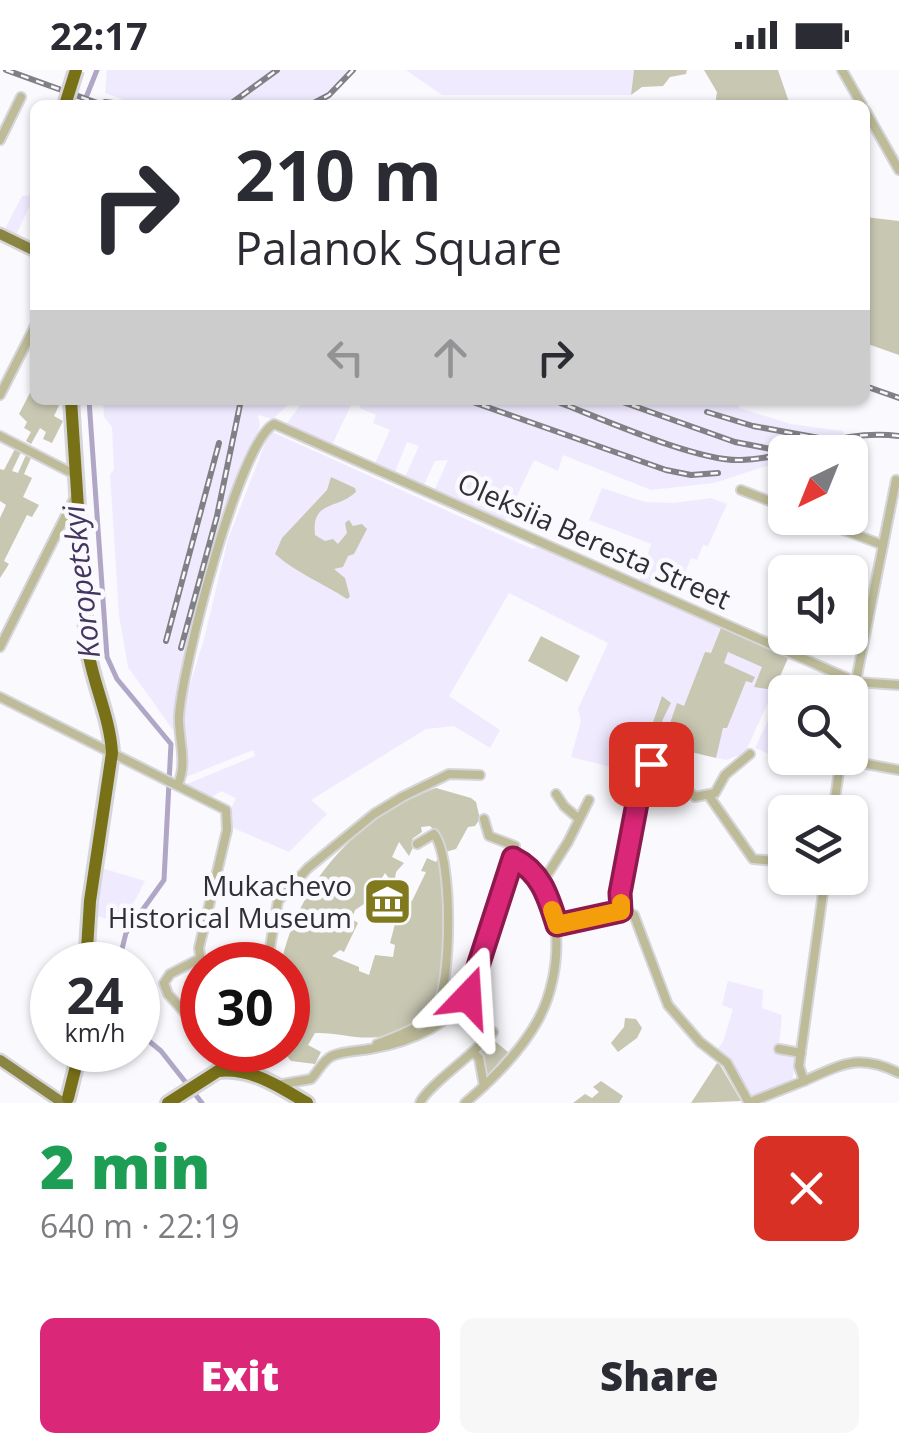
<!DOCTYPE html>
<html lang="en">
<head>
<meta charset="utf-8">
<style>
	:root { --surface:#fff; --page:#f7f7f7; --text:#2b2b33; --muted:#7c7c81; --accent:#db2777 }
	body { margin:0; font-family:"Open Sans",sans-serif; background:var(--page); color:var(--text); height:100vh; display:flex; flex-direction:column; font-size:38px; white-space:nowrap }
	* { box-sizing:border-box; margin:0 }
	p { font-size:32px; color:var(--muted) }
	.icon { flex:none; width:55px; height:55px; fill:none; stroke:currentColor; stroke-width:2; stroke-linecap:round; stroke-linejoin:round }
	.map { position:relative; height:1033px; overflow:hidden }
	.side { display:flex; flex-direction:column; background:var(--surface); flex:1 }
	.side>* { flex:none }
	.top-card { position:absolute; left:30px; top:30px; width:840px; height:305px; border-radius:15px; box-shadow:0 2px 8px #0004; background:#fff; color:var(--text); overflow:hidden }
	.needle { width:65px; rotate:223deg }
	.fabs { position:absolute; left:768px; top:365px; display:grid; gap:20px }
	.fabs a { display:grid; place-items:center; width:100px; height:100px; border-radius:15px; background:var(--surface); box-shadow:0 2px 8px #0004; font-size:50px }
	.speed { position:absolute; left:30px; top:872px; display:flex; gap:20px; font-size:50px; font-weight:700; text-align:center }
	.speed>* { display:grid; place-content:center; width:130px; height:130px; border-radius:50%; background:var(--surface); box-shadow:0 2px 8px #0004; line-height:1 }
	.speed small { font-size:25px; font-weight:400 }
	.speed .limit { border:15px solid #d22; background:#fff; color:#111 }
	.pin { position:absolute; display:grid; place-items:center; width:85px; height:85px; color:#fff; margin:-42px; border-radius:20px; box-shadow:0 5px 15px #0006 }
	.me { position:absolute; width:110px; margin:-55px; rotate:20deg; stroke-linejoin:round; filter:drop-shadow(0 0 8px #0008) }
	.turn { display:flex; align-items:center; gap:35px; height:210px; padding:0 40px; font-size:45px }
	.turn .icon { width:130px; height:130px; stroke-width:2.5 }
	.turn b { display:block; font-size:70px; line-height:85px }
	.lanes { display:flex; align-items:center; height:95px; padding:0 40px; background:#0003; justify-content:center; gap:50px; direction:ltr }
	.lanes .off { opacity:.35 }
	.round { display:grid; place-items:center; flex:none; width:105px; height:105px; border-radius:15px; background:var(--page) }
	.summary { display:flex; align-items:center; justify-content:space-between; height:170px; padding:0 40px }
	h1 { font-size:60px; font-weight:800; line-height:75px; color:#1e9e55 }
	.primary-button { display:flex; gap:20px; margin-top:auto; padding:20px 40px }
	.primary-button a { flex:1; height:115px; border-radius:15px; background:var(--accent); color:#fff; font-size:40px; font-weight:800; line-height:115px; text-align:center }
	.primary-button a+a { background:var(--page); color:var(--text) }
	.status { display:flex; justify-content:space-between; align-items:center; height:70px; padding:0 50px; background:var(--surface); direction:ltr }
	.status svg { height:28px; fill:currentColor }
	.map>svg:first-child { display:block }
	.built { fill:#f0eaff }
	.green { fill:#c8c7b2 }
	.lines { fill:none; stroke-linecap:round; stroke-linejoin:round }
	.canal { stroke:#b0a7c6; stroke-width:5 }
	.minor-casing { stroke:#d6d5d9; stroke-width:12 }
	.major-casing { stroke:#d6d5d9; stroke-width:15 }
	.highway-casing { stroke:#d6d5d9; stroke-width:18 }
	.minor { stroke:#bdbb98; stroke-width:8 }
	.major { stroke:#8a8542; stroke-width:10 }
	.highway { stroke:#787118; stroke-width:12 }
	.rail-casing { stroke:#818086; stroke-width:6 }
	.rail { stroke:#faf9fd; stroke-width:2.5; stroke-dasharray:8; stroke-linecap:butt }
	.highway-bridge-casing { stroke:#d6d5d9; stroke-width:18; stroke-linecap:butt }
	.highway-bridge { stroke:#787118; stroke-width:12 }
	.route-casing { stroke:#8e194d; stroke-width:25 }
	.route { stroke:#db2777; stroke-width:18 }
	.slow { stroke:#f59e0b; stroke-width:18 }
	.labels { text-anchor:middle; stroke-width:9; stroke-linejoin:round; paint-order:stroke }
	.street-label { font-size:28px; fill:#312f36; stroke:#faf9fd }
	.poi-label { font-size:28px; fill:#312f36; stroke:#faf9fd; text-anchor:end }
	.water-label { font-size:30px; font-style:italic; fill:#443560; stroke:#faf9fd }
</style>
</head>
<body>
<div class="status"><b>22:17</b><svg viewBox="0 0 49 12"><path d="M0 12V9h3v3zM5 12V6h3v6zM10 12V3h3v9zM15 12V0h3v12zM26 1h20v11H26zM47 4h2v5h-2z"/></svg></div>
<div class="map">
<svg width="899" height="1033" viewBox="0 0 899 1033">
	<rect width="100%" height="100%" fill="#faf9fd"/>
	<g class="built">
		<path d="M107,0H351L328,23L306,35H138L105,23Z"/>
		<path d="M406,0H634L631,25H442Z"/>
		<path d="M35,125L16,165L5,159L22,126Z"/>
		<path d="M103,330H293L273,349L258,345L260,356L217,465L183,587L173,660L128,597L119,545L110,404L114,400L112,357L104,347Z"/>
		<path d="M304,330H739V338L791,354L843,361L845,370L807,382H785V390L714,413L651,420L563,385L558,401L534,390L504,453L434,421L448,390L435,391L423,417L404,409L419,376L407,372L394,405L374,396L390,360L373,353L376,345L360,338L361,333L353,331L331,377L285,356Z"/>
		<path d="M270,361L514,471L533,479L537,477L788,588L745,683L726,690L670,677L652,684L635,678L630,702L571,687L581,651L578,639L608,573L509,523L449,626L500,660L490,678L454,656L426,659L311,730L327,744L289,782L231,757L232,737L236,728L221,721L212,727L187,714L255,686L253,680L186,707L184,634L204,569L228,469Z"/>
		<path d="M602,418L645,432L674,433L711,428L727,434L708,476L703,475L697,490L691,488L683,508L658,497L649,516L639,512L651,474L589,450Z"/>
		<path d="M783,619L791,622H785V688H800L798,696L755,678Z"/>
		<path d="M98,797L145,811L123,854L94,845Z"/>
		<path d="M728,911L763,920L762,938L782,945L778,985L796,989L792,1011L749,1029L715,982L723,972L733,939L722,935Z"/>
		<path d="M228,980H256L252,1000L226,995Z"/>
	</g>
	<g class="green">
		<path d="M634,0H687L686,4L670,7L663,16L642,17L631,25Z"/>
		<path d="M704,0H778L790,35H715L717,22Z"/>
		<path d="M865,147L899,151V285L865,273Z"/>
		<path d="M32,319L35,320V330L60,333L54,346L63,351L52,373L43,369L46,362L40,358L31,374L26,371L31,362L24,358L27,352L19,344Z"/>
		<path d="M15,379L21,382L12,401L18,403L26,385L31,388L24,404L32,408L23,427L39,435L32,447L27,445L4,491L9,494L0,508V448L6,435L0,431V399L4,400Z"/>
		<path d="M331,407L355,418L356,422C337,440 311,430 315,465L325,471L333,469L338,474L347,463L345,453L349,450L353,456L362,454L367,459L354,484L348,486L343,497L334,499L345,508L350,527L347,529C323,513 296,503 275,484L282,468L327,420Z"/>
		<path d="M721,558L788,588L774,620L754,617L762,597L728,582L724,593L755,607L752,613L746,611L727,658H723L716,688L670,677L652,684L647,679L649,664L662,626L671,633L662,651L669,656L677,633L684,636L705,582L711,583Z"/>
		<path d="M541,566L580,586L567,612L528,591Z"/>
		<path d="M436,718L471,728L476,732L480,749L475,756L468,757L456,779L445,782L440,766L430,756L421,757L422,762L412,769L415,773L409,786L399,772L392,787L404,793L396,802L394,815L385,803L377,816L381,818L366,836L364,834L355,840L352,849L358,853L344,882L340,880L332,886L359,897V901L369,905L375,885L393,887L395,875L390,873L402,827L412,831L426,802L421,801L427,788L436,792L439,786C444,820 448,912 430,940C422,954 399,963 384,966C359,971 339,962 315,963L308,975L321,982L315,994L291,991L282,980H288V957L293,964H297L307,954L294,938L292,925L288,921V895H281C298,813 358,746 436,718Z"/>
		<path d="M625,948L636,949L642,958L637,968L618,982L611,973L624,957Z"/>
		<path d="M491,968L508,982L486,1007L478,983Z"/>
		<path d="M717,993L720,995L741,1031L691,1033Z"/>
		<path d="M601,1011L623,1026L619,1033H573L585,1024L592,1028L599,1022L593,1017Z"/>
	</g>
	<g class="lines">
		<g class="canal">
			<path d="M83,35L97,0"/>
			<path d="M89,330L107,587L117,609L171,674L164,810L126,863L118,895"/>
			<path d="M138,962L161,981L202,1033"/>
		</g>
		<defs>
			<g id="minor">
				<path d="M842,0L862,35"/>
				<path d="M865,40L899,100"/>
				<path d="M0,70L21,27"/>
				<path d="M0,325L35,256"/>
				<path d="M0,366L76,405"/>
				<path d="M741,420L785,437"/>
				<path d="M812,448L883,475"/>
				<path d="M0,577L74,429"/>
				<path d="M0,627L226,740L227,760L199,878L202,901"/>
				<path d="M850,641L896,410"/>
				<path d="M840,689L899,700"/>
				<path d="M178,714C188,692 178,669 179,646C182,599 238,374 274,354L856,612L899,615"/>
				<path d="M556,724L564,736L579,749"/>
				<path d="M709,726L753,789L785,792"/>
				<path d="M833,742L841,688"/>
				<path d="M542,813L568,772L589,730"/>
				<path d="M621,841L620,823L645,698L657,696L695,727L715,723L725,705L750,684"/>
				<path d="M557,855L621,841L634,845L668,935L700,972L727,993L749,1033"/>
				<path d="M199,889L170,904L164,913L168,924L202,962"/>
				<path d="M267,895L278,831L308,798L374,744L402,727L449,704L480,705"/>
				<path d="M288,952L294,960"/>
				<path d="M377,974C397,966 424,958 436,939C452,913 453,787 434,764L417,774"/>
				<path d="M779,979L801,983"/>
				<path d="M225,980L226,1000"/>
				<path d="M473,983L479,988L484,1016"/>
				<path d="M804,1011C843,994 858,983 899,1003"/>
				<path d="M277,1015L311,1009C318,1002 323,990 332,986C343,981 358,981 370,979C412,972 454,954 474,915L515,776L489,766L484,749"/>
				<path d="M420,1033C427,1016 476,983 493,962"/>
				<path d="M465,1033C492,1010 521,981 538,950C564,903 568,815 513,788"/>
				<path d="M748,1033L804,1011L799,996L825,808"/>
			</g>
			<g id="major">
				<path d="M0,164L35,181"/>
				<path d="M0,990L60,1031"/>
			</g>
			<g id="highway">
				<path d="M71,330L87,575C92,612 110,646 112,683L90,831L86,895"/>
				<path d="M68,1028L80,980"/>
				<path d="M168,1033L218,1001C251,997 280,1017 307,1033"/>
			</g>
		</defs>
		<use href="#minor" class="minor-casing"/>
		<use href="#major" class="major-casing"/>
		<use href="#highway" class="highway-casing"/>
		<use href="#minor" class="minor"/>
		<use href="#major" class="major"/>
		<use href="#highway" class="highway"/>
		<defs>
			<g id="rail">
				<path d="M6,0L103,35"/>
				<path d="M105,32L129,35"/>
				<path d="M229,35L277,0"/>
				<path d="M310,35L329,25L353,0"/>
				<path d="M865,316L899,328"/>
				<path d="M467,330L666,400L691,405L718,403"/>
				<path d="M553,330C598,347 697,392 741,390C798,388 836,358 899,366"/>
				<path d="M617,330L735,372L771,379"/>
				<path d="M707,342L753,356L819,368"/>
				<path d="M166,571L219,373"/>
				<path d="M181,578L217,446L241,330"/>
			</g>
		</defs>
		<use href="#rail" class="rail-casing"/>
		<use href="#rail" class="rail"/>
		<defs>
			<path id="highway-bridge" d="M65,35L76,0"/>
		</defs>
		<use href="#highway-bridge" class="highway-bridge-casing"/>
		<use href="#highway-bridge" class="highway-bridge"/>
	</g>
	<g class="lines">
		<defs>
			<path id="route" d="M468,927L513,788C541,802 548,826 557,855L621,841L620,823L642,707L644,698L651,694"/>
		</defs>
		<use href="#route" class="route-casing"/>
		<use href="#route" class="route"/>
		<path class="slow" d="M552,840L557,855L621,841V833"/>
	</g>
	<defs>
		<symbol id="museum-square" viewBox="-11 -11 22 22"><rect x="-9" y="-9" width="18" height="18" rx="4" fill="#80791e" stroke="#faf9fd"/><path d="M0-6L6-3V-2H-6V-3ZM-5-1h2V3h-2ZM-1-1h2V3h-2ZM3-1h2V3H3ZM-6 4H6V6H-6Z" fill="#fff"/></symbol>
	</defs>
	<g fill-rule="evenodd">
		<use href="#museum-square" x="360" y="804" width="55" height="55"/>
	</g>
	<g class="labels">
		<g class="street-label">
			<text transform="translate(594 471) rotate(24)" y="10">Oleksiia Beresta Street</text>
		</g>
		<g class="poi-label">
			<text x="352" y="826">Mukachevo<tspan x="352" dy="32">Historical Museum</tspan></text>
		</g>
		<g class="water-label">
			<text transform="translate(82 512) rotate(-96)" y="10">Koropetskyi</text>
		</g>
	</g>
</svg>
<div class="fabs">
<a><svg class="needle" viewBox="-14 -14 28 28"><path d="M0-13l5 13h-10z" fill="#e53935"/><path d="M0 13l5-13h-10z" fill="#7c7c81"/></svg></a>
<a><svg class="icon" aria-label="sound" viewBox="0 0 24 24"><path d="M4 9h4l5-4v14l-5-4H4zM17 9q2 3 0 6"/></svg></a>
<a><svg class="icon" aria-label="search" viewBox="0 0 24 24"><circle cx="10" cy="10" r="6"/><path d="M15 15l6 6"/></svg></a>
<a><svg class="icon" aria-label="layers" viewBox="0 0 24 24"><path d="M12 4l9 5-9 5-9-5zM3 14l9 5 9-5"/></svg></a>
</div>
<div class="speed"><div>24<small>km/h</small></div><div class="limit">30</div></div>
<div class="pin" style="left:651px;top:694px;background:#d93025"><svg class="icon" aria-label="arrive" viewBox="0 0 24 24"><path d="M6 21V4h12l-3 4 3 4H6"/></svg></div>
<svg class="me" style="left:468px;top:927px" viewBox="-20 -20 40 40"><path d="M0-17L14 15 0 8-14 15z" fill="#db2777" stroke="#fff" stroke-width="4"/></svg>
<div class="top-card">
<div class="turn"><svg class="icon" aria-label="right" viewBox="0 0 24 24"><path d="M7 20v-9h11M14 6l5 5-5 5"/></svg><div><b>210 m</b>Palanok Square</div></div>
<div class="lanes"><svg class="icon off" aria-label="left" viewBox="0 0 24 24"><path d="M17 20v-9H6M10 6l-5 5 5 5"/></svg><svg class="icon off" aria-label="ahead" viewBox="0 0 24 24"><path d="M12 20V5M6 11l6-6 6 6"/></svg><svg class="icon" aria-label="right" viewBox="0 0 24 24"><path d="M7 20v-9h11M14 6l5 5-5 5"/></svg></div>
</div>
</div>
<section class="side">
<div class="summary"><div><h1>2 min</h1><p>640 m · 22:19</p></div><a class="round" style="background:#d93025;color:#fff"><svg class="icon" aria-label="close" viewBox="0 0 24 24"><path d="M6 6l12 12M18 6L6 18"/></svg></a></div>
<div class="primary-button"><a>Exit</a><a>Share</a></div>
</section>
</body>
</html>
